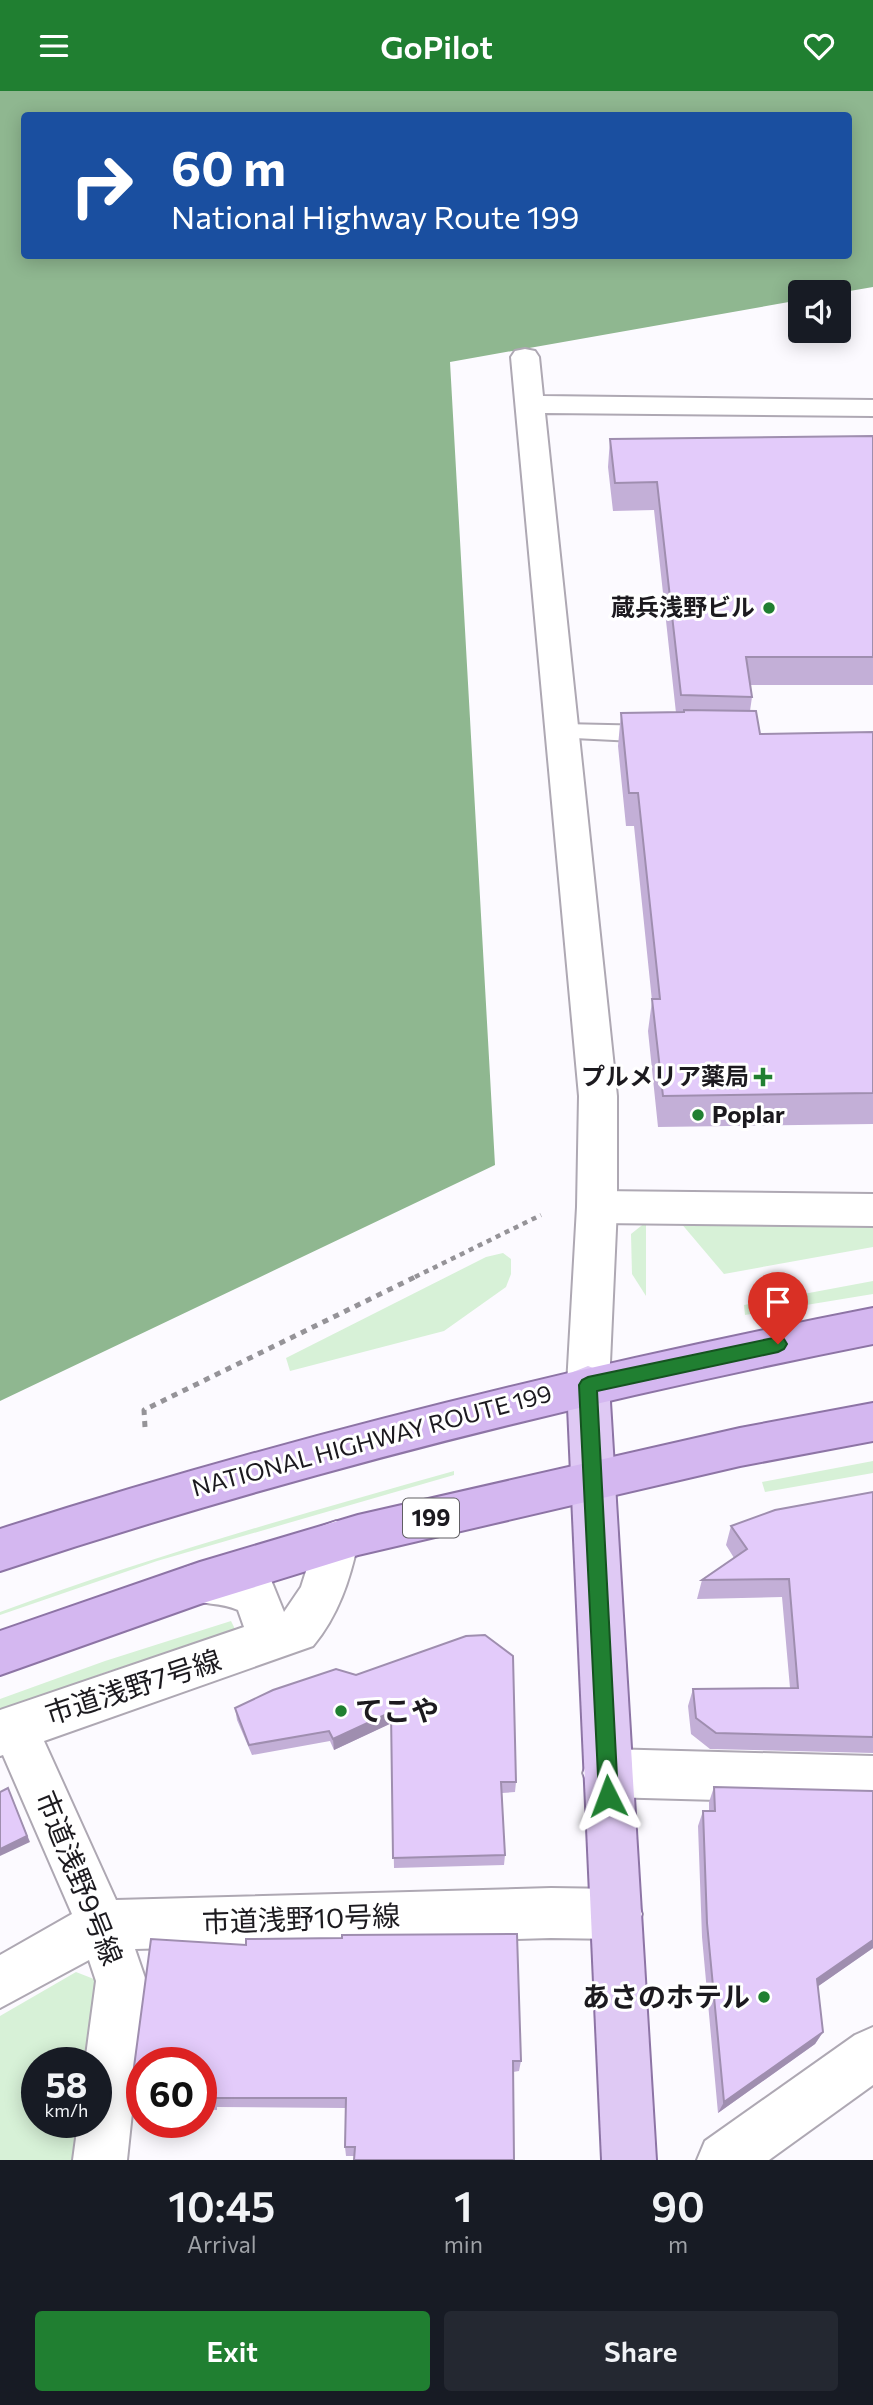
<!DOCTYPE html>
<html lang="en">
<head>
<meta charset="utf-8">
<style>
	:root { --surface:#171b24; --page:#242831; --text:#f1f3f6; --muted:#9ea1a6; --accent:#207f31 }
	body { margin:0; font-family:Commissioner,"Noto Sans JP",sans-serif; background:var(--page); color:var(--text); height:100vh; display:flex; flex-direction:column; font-size:26px; white-space:nowrap }
	* { box-sizing:border-box; margin:0 }
	p { font-size:23px; color:var(--muted) }
	.icon { flex:none; width:38px; height:38px; fill:none; stroke:currentColor; stroke-width:2; stroke-linecap:round; stroke-linejoin:round }
	.map { position:relative; height:2069px; overflow:hidden }
	.sheet { display:flex; flex-direction:column; background:var(--surface); flex:1 }
	.sheet>* { flex:none }
	.banner { position:absolute; left:21px; top:21px; width:831px; height:147px; border-radius:7px; box-shadow:0 4px 18px #0003; background:#1a4fa0; color:#fff; overflow:hidden }
	.fabs { position:absolute; left:788px; top:189px; display:grid; gap:14px }
	.fabs a { display:grid; place-items:center; width:63px; height:63px; border-radius:7px; background:var(--surface); box-shadow:0 4px 18px #0003; font-size:35px }
	.speed { position:absolute; left:21px; top:1956px; display:flex; gap:14px; font-size:35px; font-weight:700; text-align:center }
	.speed>* { display:grid; place-content:center; width:91px; height:91px; border-radius:50%; background:var(--surface); box-shadow:0 4px 18px #0003; line-height:1 }
	.speed small { font-size:18px; font-weight:400 }
	.speed .limit { border:10px solid #d22; background:#fff; color:#111 }
	.pin { position:absolute; display:grid; place-items:center; width:60px; height:60px; color:#fff; margin:-72px -30px; border-radius:50% 50% 50% 0; rotate:-45deg; box-shadow:0 0 7px #0007 }
	.pin .icon { rotate:45deg }
	.me { position:absolute; width:77px; margin:-38px; rotate:357deg; stroke-linejoin:round; filter:drop-shadow(0 0 5px #0008) }
	.turn { display:flex; align-items:center; gap:24px; height:147px; padding:0 35px; font-size:32px }
	.turn .icon { width:91px; height:91px; stroke-width:2.5 }
	.turn b { display:block; font-size:49px; line-height:60px }
	.eta { display:flex; justify-content:space-evenly; align-items:center; height:119px; text-align:center }
	.eta b { font-size:42px; font-weight:600; line-height:49px }
	.action { display:flex; gap:14px; margin-top:auto; padding:14px 35px }
	.action a { flex:1; height:80px; border-radius:7px; background:var(--accent); color:#fff; font-size:28px; font-weight:600; line-height:80px; text-align:center }
	.action a+a { background:var(--page); color:var(--text) }
	header { display:flex; justify-content:space-between; align-items:center; height:91px; padding:0 35px; background:var(--accent); color:#fff; font-size:32px; font-weight:600 }
	.map>svg:first-child { display:block }
	.green { fill:#d7f1d7 }
	.water { fill:#8fb790; fill-rule:evenodd }
	.lines { fill:none; stroke-linecap:round; stroke-linejoin:round }
	.service-casing { stroke:#aea8b3; stroke-width:4 }
	.minor-casing { stroke:#aea8b3; stroke-width:4 }
	.tertiary-casing { stroke:#aea8b3; stroke-width:4 }
	.primary-casing { stroke:#8d74a5; stroke-width:4 }
	.trunk-casing { stroke:#8d74a5; stroke-width:4 }
	.path-far1 { stroke:#959398; stroke-width:4.5; stroke-dasharray:5 5; stroke-linecap:butt }
	.path { stroke:#959398; stroke-width:5; stroke-dasharray:6 6; stroke-linecap:butt }
	.service { fill:#fff; fill-rule:evenodd }
	.minor { fill:#fff; fill-rule:evenodd }
	.tertiary { fill:#fff; fill-rule:evenodd }
	.primary { fill:#dfc9f4; fill-rule:evenodd }
	.trunk { fill:#d4b7f0; fill-rule:evenodd }
	.wall { fill:#c3afd7 }
	.shaded-wall { fill:#9f8eaf }
	.building { fill:#e3cbfa; stroke:#9f8eaf; stroke-width:2 }
	.route { fill:#207f31; stroke:#155320; stroke-width:2 }
	.poi-dot { fill:#207f31; stroke:#fff; stroke-width:2.5 }
	.labels { text-anchor:middle; stroke-width:6; stroke-linejoin:round; paint-order:stroke }
	.shield { fill:#fff; stroke:#605f62; stroke-width:2 }
	.shield-label { font-size:23px; font-weight:bold; fill:#1c1a1f }
	.poi-label { font-size:24px; font-weight:bold; fill:#1c1a1f; stroke:#fff; text-anchor:end }
	.street-label { font-size:24px; fill:#1c1a1f; stroke:#fff }
	.near-street-label { font-size:28px; fill:#1c1a1f; stroke:#fff }
	.near-poi-label { font-size:28px; font-weight:bold; fill:#1c1a1f; stroke:#fff; text-anchor:start }
</style>
</head>
<body>
<header><svg class="icon" aria-label="menu" viewBox="0 0 24 24"><path d="M4 6h16M4 12h16M4 18h16"/></svg>GoPilot<svg class="icon" aria-label="heart" viewBox="0 0 24 24"><path d="M12 20l-8-8c-3-5 5-10 8-4 3-6 11-1 8 4z"/></svg></header>
<div class="map">
<svg width="873" height="2069" viewBox="0 0 873 2069">
	<rect width="100%" height="100%" fill="#fcfaff"/>
	<g class="green">
		<path d="M646,1131V1205L632,1183L631,1143Z"/>
		<path d="M680,1131L873,1133V1156L724,1183Z"/>
		<path d="M503,1162L511,1168V1183L506,1196L444,1240L290,1280L286,1267L486,1166Z"/>
		<path d="M873,1190V1203L745,1224L744,1214Z"/>
		<path d="M873,1370V1382L765,1401L762,1391Z"/>
		<path d="M454,1380V1384L157,1470L0,1524V1521C149,1466 301,1423 454,1380Z"/>
		<path d="M231,1530L235,1538L231,1542L109,1580L0,1620V1608L105,1570Z"/>
		<path d="M76,1881L99,1890L89,1972H37V2032H81L76,2069H0V1925Z"/>
	</g>
	<path class="water" d="M0,0H873V196L838,202L800,201V209L450,271L495,1074L0,1310ZM24,24H849V164H24Z"/>
	<g class="lines">
		<defs>
			<path id="service" d="M562,633L654,635L662,638L665,643L662,648L654,651L554,646L551,641L554,636Z"/>
			<g id="minor">
				<path d="M597,1100L873,1103V1135L597,1132L583,1128L577,1116L583,1104Z"/>
				<path d="M336,1430L352,1436L358,1451C350,1489 338,1525 313,1555L44,1650L116,1809L551,1797L617,1798L635,1805L642,1823L635,1841L617,1848L551,1847L135,1858L146,1890L127,2069H73L78,2032H96V1972H85L96,1890L89,1869L0,1917V1864L72,1823L3,1664L0,1665V1619L244,1536L238,1519C221,1511 202,1514 184,1507L177,1492L184,1477C215,1465 242,1476 271,1489L284,1521L301,1496L320,1436Z"/>
				<path d="M607,1658L873,1665V1713L607,1706L590,1699L583,1682L590,1665Z"/>
				<path d="M873,1936V1994L769,2069H697L705,2050L855,1944Z"/>
			</g>
			<path id="tertiary" d="M525,258L535,260L539,266L543,305L873,309V325L545,322L617,1005V1116L609,1294L603,1307L588,1313L573,1307L567,1294L577,1116L579,1005L511,266L515,260Z"/>
			<path id="primary" d="M588,1275L603,1281L609,1294L656,2069H602L567,1294L573,1281Z"/>
			<g id="trunk">
				<path d="M873,1217V1253C577,1312 286,1385 0,1480V1438C287,1346 578,1275 873,1217Z"/>
				<path d="M873,1312V1350L740,1375L358,1464L200,1513L0,1584V1540L200,1471L358,1424L740,1337Z"/>
			</g>
		</defs>
		<use href="#service" class="service-casing"/>
		<use href="#minor" class="minor-casing"/>
		<use href="#tertiary" class="tertiary-casing"/>
		<use href="#primary" class="primary-casing"/>
		<use href="#trunk" class="trunk-casing"/>
		<path class="path-far1" d="M415,1186L541,1124"/>
		<path class="path" d="M145,1336L144,1319L419,1184"/>
		<use href="#service" class="service"/>
		<use href="#minor" class="minor"/>
		<use href="#tertiary" class="tertiary"/>
		<use href="#primary" class="primary"/>
		<use href="#trunk" class="trunk"/>
	</g>
	<g class="wall">
		<path d="M873,345V594H750L752,606L750,620L760,643L873,641V1033L658,1036L648,940L652,910L634,735H626L618,655L621,622H676L654,419L613,420L608,376L610,348Z"/>
		<path d="M873,1401V1662L710,1658L691,1643L688,1615L693,1598L790,1597L782,1506L697,1508L702,1489L734,1467L726,1454L731,1435Z"/>
		<path d="M336,1578L516,1691L515,1701L502,1702L505,1764L504,1774L394,1777L391,1632L334,1659L330,1650L252,1664L237,1629L235,1617Z"/>
		<path d="M714,1696L873,1700V1857L818,1895L823,1941L815,1953L718,2022L702,1846L698,1735L703,1720H709V1711Z"/>
		<path d="M151,1848L521,1970L519,1980L513,1981L355,2065H346L345,2056L346,2017L217,2016V2019L201,2018V1972H142V2015H135L130,2006Z"/>
	</g>
	<g class="shaded-wall">
		<path d="M391,1621L392,1632L334,1659L333,1648Z"/>
		<path d="M8,1697L30,1751L0,1765V1758Z"/>
		<path d="M873,1849V1857L810,1901L817,1888Z"/>
		<path d="M823,1941L815,1953L718,2022L724,2011Z"/>
	</g>
	<g class="building">
		<path d="M873,345V566H746L752,606L681,604L657,391L615,392L610,348Z"/>
		<path d="M684,619L756,620L760,643L873,641V1002L663,1005L652,908H660L638,702H629L621,622L684,621Z"/>
		<path d="M873,1401V1646L716,1642L696,1627L693,1598L798,1597L789,1488L702,1489L747,1458L731,1435L775,1419Z"/>
		<path d="M485,1544L513,1565L516,1691H501L505,1764L393,1767L391,1621L333,1648L329,1640L249,1654L235,1617L273,1599L336,1578L356,1584L466,1545Z"/>
		<path d="M714,1696L873,1700V1849L817,1888L823,1941L724,2011L707,1832L703,1720H715Z"/>
		<path d="M8,1697L27,1745L0,1758V1701Z"/>
		<path d="M517,1843L521,1970H513L514,2069H354L355,2056H345L346,2007H213V2010L201,2009V1972H142V2006H130L151,1848L246,1854V1848L342,1847V1844Z"/>
	</g>
	<path class="route" d="M778,1246L784,1248L787,1253L784,1258L778,1261L597,1300L618,1705L616,1712L608,1715L601,1712L599,1705L579,1294L582,1289L588,1286Z"/>
	<g class="poi-dot">
		<circle cx="769" cy="517" r="7"/>
		<path d="M759.5 975.5h7v7h7v7h-7v7h-7v-7h-7v-7h7z"/>
		<circle cx="698" cy="1024" r="7"/>
		<circle cx="341" cy="1620" r="7"/>
		<circle cx="764" cy="1906" r="7"/>
	</g>
	<g class="labels">
		<rect class="shield" x="403" y="1407.5" width="56" height="39" rx="5"/>
		<g class="shield-label">
			<text x="431" y="1435">199</text>
		</g>
		<g class="poi-label">
			<text x="755" y="525">蔵兵浅野ビル</text>
			<text x="749" y="994">プルメリア薬局</text>
			<text x="712" y="1032" text-anchor="start">Poplar</text>
		</g>
		<g class="street-label">
			<text transform="translate(372 1350) rotate(-15)" y="8">NATIONAL HIGHWAY ROUTE 199</text>
		</g>
		<g class="near-street-label">
			<text transform="translate(133 1596) rotate(-18)" y="10">市道浅野7号線</text>
			<text transform="translate(79 1787) rotate(68)" y="10">市道浅野9号線</text>
			<text transform="translate(301 1828) rotate(-2)" y="10">市道浅野10号線</text>
		</g>
		<g class="near-poi-label">
			<text x="355" y="1630">てこや</text>
			<text x="750" y="1916" text-anchor="end">あさのホテル</text>
		</g>
	</g>
</svg>
<div class="fabs">
<a><svg class="icon" aria-label="sound" viewBox="0 0 24 24"><path d="M4 9h4l5-4v14l-5-4H4zM17 9q2 3 0 6"/></svg></a>
</div>
<div class="speed"><div>58<small>km/h</small></div><div class="limit">60</div></div>
<div class="pin" style="left:778px;top:1253px;background:#d93025"><svg class="icon" aria-label="arrive" viewBox="0 0 24 24"><path d="M6 21V4h12l-3 4 3 4H6"/></svg></div>
<svg class="me" style="left:608px;top:1705px" viewBox="-20 -20 40 40"><path d="M0-17L14 15 0 8-14 15z" fill="#207f31" stroke="#fff" stroke-width="4"/></svg>
<div class="banner">
<div class="turn"><svg class="icon" aria-label="right" viewBox="0 0 24 24"><path d="M7 20v-9h11M14 6l5 5-5 5"/></svg><div><b>60 m</b>National Highway Route 199</div></div>
</div>
</div>
<section class="sheet">
<div class="eta">
<div><b>10:45</b><p>Arrival</p></div>
<div><b>1</b><p>min</p></div>
<div><b>90</b><p>m</p></div>
</div>
<div class="action"><a>Exit</a><a>Share</a></div>
</section>
</body>
</html>
